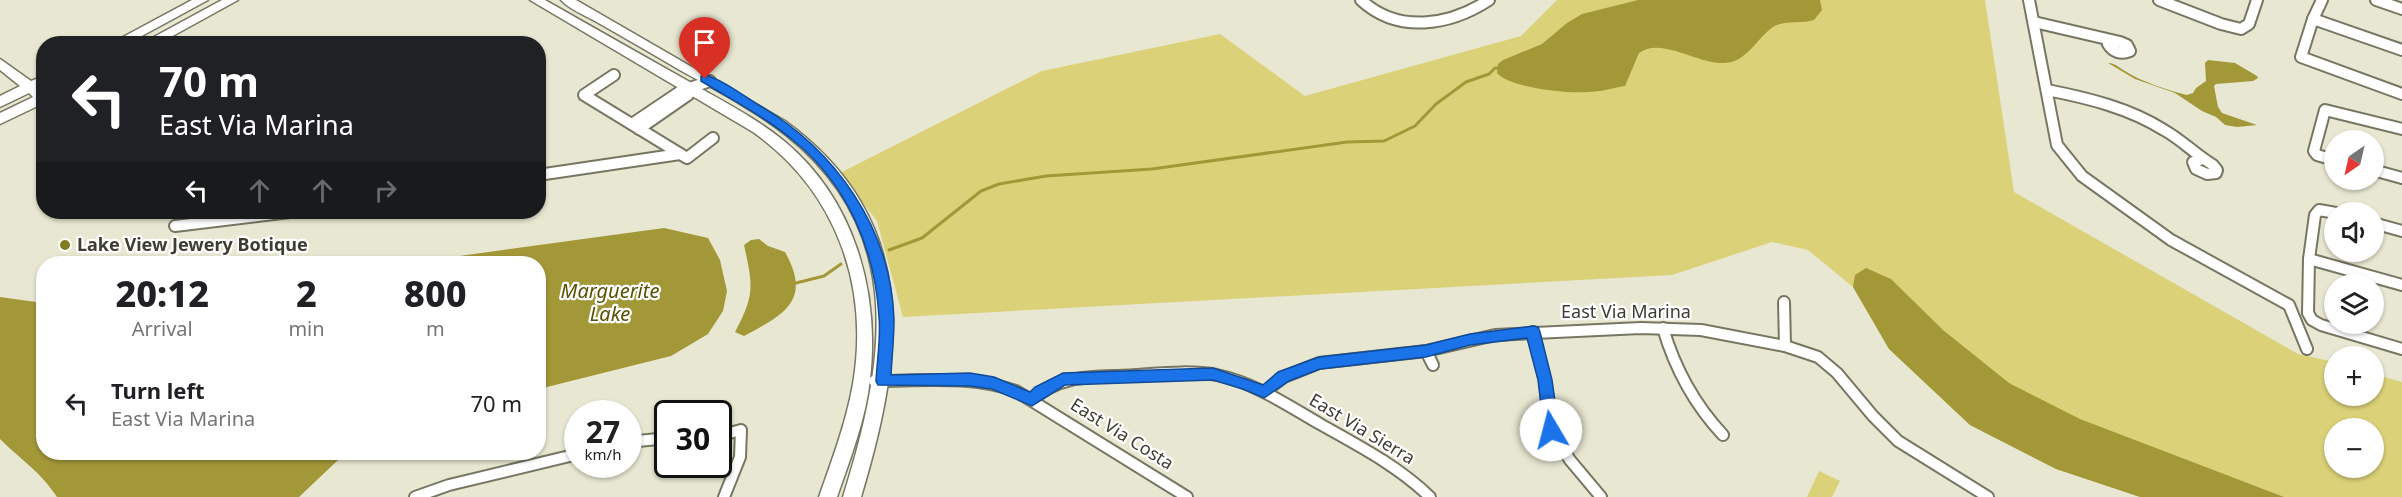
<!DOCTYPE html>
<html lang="en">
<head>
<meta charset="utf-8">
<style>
	:root { --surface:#fff; --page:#f2f2f2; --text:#202124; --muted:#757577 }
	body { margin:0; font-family:"Noto Sans",sans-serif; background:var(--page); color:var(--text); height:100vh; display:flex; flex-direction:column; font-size:22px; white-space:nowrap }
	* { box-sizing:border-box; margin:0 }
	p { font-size:20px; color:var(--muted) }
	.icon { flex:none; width:33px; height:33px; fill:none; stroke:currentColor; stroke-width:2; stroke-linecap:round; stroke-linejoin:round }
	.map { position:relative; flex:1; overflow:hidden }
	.drawer { position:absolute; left:36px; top:256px; width:510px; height:204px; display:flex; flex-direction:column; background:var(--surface); border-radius:24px; box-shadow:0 2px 4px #0004 }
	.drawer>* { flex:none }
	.hud { position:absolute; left:36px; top:36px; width:510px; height:183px; border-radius:24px; box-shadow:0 2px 4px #0004; background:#202124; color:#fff; overflow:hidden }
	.needle { width:39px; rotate:214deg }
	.buttons { position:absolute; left:2324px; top:130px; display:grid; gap:12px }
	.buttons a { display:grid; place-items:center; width:60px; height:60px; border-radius:50%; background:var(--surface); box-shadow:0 2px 4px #0004; font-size:30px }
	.speed { position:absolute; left:564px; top:400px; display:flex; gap:12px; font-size:30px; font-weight:700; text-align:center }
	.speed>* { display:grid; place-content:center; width:78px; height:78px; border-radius:50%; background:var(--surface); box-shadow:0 2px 4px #0004; line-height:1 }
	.speed small { font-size:15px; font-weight:400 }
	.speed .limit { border:3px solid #111; border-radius:9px; background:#fff; color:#111 }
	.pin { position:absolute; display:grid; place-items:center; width:51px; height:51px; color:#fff; margin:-62px -26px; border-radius:50% 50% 50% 0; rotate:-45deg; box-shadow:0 0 6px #0007 }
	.pin .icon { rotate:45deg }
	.me { position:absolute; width:66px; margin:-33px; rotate:352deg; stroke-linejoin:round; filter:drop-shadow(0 0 4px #0008) }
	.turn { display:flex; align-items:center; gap:21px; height:126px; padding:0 24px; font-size:27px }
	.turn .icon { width:78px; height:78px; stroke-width:2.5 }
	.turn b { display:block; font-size:42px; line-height:51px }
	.lanes { display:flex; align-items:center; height:57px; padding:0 24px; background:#0003; justify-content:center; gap:30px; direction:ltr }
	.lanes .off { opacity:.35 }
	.eta { display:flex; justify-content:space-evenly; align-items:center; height:102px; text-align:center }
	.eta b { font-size:36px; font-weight:800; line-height:42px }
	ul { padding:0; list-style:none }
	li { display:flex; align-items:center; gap:18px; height:90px; padding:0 24px }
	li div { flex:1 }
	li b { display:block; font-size:22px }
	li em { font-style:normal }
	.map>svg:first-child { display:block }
	.green { fill:#dbd178; fill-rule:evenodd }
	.water { fill:#a39838 }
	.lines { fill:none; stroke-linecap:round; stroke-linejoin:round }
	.stream { stroke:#a39838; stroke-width:3 }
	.street-casing { stroke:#777662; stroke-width:14 }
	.secondary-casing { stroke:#777662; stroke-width:3 }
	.street { stroke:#fff; stroke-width:10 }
	.secondary { fill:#fff; fill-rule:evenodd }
	.route { fill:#1a73e8; stroke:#114b97; stroke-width:1.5 }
	.poi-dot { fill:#857b21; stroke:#fff; stroke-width:2 }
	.labels { text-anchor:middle; stroke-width:4.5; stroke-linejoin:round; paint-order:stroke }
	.poi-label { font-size:18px; font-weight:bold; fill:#3e3d34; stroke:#fff; text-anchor:start }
	.street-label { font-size:18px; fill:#3e3d34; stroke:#fff }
	.water-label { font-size:20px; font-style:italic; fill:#585003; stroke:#fff }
</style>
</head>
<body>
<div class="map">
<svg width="2402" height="497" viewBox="0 0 2402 497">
	<rect width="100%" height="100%" fill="#e8e7d1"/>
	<g class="green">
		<path d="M1557,0H1985L2014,192L2298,354L2334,362V396H2373V374L2402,382V497H2140L2056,469L1970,425L1889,349L1853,287L1808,250L1772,242L1672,275L903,317L877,221L840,173L1042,71L1220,34L1305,96L1521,36ZM2334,429H2373V468H2334Z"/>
		<path d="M1819,471L1840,481L1832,497H1807Z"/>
	</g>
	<g class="water">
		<path d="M1638,0H1820L1822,10L1814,20C1802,24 1783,20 1773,27C1756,39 1747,62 1725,63C1699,65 1661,36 1639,53L1625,86C1613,88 1600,92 1588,92C1568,94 1510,88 1497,73L1498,64L1503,60L1542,44L1567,23L1582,14Z"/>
		<path d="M2208,60L2235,63L2257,76L2258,78L2253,81L2216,84L2214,86L2218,107L2222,113L2257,125L2237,127L2225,125L2216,117L2202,111L2175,93L2135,79L2108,63C2115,63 2118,67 2125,71C2142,82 2167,90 2187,95L2193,93L2196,88L2206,81L2205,63Z"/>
		<path d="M664,228L708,238L720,260L727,291L723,311L708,334L671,356L539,389L538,264H401Z"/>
		<path d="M759,239L768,246L785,252C812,300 785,314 744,336L735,332C755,294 753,286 744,245L751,240Z"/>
		<path d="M1866,268L1891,279L1943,330L2009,383L2080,419L2284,497H2140L2056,469L1970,425L1889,349L1853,287L1855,275Z"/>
		<path d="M0,297L43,303L44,453H350L337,461L299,497H57C40,471 21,460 0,439Z"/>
	</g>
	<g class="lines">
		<g class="stream">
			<path d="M889,250L922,238L981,191L999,184L1046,176L1152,169L1347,142L1384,141L1415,126L1436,104L1466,82L1489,74L1495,68H1501"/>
			<path d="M792,284L824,276L841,264"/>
		</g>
		<defs>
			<g id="street">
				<path d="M1361,0C1398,34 1449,26 1489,0"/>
				<path d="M2029,0L2057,145L2082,176L2171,240L2289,305L2307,349"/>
				<path d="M2159,0L2221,24L2241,29L2249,24L2257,0"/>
				<path d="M2322,0L2313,19L2301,57L2402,94"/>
				<path d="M2376,0L2402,9"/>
				<path d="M2313,19L2402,50"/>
				<path d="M2034,22L2120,42L2127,45L2130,51C2121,55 2113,52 2108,44L2111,41"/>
				<path d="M614,75L584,95L687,158L713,138"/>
				<path d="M2047,90C2088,98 2129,108 2164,130C2182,140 2196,155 2213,165L2217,170L2216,173L2207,174L2196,169L2193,162L2200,160"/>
				<path d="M632,124L681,91L710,81"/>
				<path d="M639,129L688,95L691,89"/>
				<path d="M2334,160L2317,155L2314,151L2325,110L2402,129"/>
				<path d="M2373,170L2402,178"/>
				<path d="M538,175L680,154"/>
				<path d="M2336,213L2319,210L2315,215L2309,259L2308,313L2312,320L2321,325L2402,349"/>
				<path d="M2373,223L2402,231"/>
				<path d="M175,226L290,212"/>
				<path d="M2309,259L2402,285"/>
				<path d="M1784,302L1785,346"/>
				<path d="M1663,328C1675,369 1694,404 1723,435"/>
				<path d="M1533,332L1545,380L1551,430L1570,460L1601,497"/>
				<path d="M1426,351L1433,365"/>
				<path d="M874,381C922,381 971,375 1016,391L1187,497"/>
				<path d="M1264,392L1284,377L1319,363L1426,351L1495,335L1641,328L1701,330L1785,346L1818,357L1837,373L1873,416L1898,441L1988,497"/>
				<path d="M1032,400C1057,377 1085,377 1117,376C1150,375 1185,369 1217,375C1255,383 1287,405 1320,424C1359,446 1398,466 1430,497"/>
				<path d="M718,436L741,430L740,457L724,497"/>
				<path d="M628,442L668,438"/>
				<path d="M415,497L449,485L578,454"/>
			</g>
			<g id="secondary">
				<path d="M192,0H208L127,44H110Z"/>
				<path d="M222,0H238L158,44H141Z"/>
				<path d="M530,0H545C592,27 640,54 688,81C720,100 755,117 784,141C854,199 880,291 870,379C866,419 850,459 837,497H819C832,460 846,423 853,384C870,284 835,190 753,132Z"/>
				<path d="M561,0H576L785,121C922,221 904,354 861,497H843C884,366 909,232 786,135C753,109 714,89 678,69C651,53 623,37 595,21C584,15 569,9 561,0Z"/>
				<path d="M0,59L31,81L44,76V86L39,88L44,91V103L0,124V113L33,97L29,93L0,107V96L20,86L0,70Z"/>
			</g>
		</defs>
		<use href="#street" class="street-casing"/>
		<use href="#secondary" class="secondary-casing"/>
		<use href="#street" class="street"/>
		<use href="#secondary" class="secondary"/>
	</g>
	<path class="route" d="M705,75C723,80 741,94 757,104C835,149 891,228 894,319C894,338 892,356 891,375L970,373L994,377L1030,392L1035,387L1063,373L1213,368L1263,385L1278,372L1319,357L1426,345L1470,334L1533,326L1538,327L1540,332L1552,380L1559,430L1557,434L1551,436L1546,434L1544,430L1538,380L1527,338L1470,345L1426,357L1320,369L1289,381L1264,398L1243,389L1213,380L1065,385L1032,406L992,389L970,386L878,385L876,381C877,360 881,338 879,317C875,249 847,184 794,141C765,117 732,100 701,81V76Z"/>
	<circle class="poi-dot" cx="65" cy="245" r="6"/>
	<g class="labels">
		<g class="poi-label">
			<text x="77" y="251">Lake View Jewery Botique</text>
		</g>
		<g class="street-label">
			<text x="1626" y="318">East Via Marina</text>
			<text transform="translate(1362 429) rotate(31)" y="6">East Via Sierra</text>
			<text transform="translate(1122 434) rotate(32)" y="6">East Via Costa</text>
		</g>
		<g class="water-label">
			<text x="610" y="298">Marguerite<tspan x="610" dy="23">Lake</tspan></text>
		</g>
	</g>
</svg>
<div class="buttons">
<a><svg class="needle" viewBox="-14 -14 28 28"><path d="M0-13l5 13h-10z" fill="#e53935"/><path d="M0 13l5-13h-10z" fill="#757577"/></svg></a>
<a><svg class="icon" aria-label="sound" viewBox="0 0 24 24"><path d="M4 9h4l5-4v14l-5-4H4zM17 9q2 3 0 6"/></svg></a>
<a><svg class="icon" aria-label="layers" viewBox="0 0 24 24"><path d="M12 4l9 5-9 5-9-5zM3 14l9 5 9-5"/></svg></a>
<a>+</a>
<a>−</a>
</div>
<div class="speed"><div>27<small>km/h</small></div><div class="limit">30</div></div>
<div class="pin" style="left:705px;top:79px;background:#d93025"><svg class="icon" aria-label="arrive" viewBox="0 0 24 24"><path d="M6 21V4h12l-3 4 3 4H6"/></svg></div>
<svg class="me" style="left:1551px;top:430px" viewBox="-20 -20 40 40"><circle r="19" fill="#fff"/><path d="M0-13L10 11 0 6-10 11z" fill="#1a73e8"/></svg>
<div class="hud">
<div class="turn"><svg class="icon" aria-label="left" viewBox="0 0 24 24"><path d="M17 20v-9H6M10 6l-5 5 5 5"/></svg><div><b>70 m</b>East Via Marina</div></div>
<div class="lanes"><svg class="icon" aria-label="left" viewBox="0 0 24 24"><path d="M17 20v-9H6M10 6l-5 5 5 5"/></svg><svg class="icon off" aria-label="ahead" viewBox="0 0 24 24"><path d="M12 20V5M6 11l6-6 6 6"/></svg><svg class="icon off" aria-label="ahead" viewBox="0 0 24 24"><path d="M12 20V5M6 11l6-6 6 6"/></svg><svg class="icon off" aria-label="right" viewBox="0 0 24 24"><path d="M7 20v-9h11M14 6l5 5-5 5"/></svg></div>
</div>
<section class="drawer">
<div class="eta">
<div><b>20:12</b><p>Arrival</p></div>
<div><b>2</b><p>min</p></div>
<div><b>800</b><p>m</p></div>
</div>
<ul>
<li><svg class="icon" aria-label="left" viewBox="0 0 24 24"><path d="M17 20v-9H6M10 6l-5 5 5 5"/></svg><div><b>Turn left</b><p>East Via Marina</p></div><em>70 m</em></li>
</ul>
</section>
</div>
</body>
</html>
